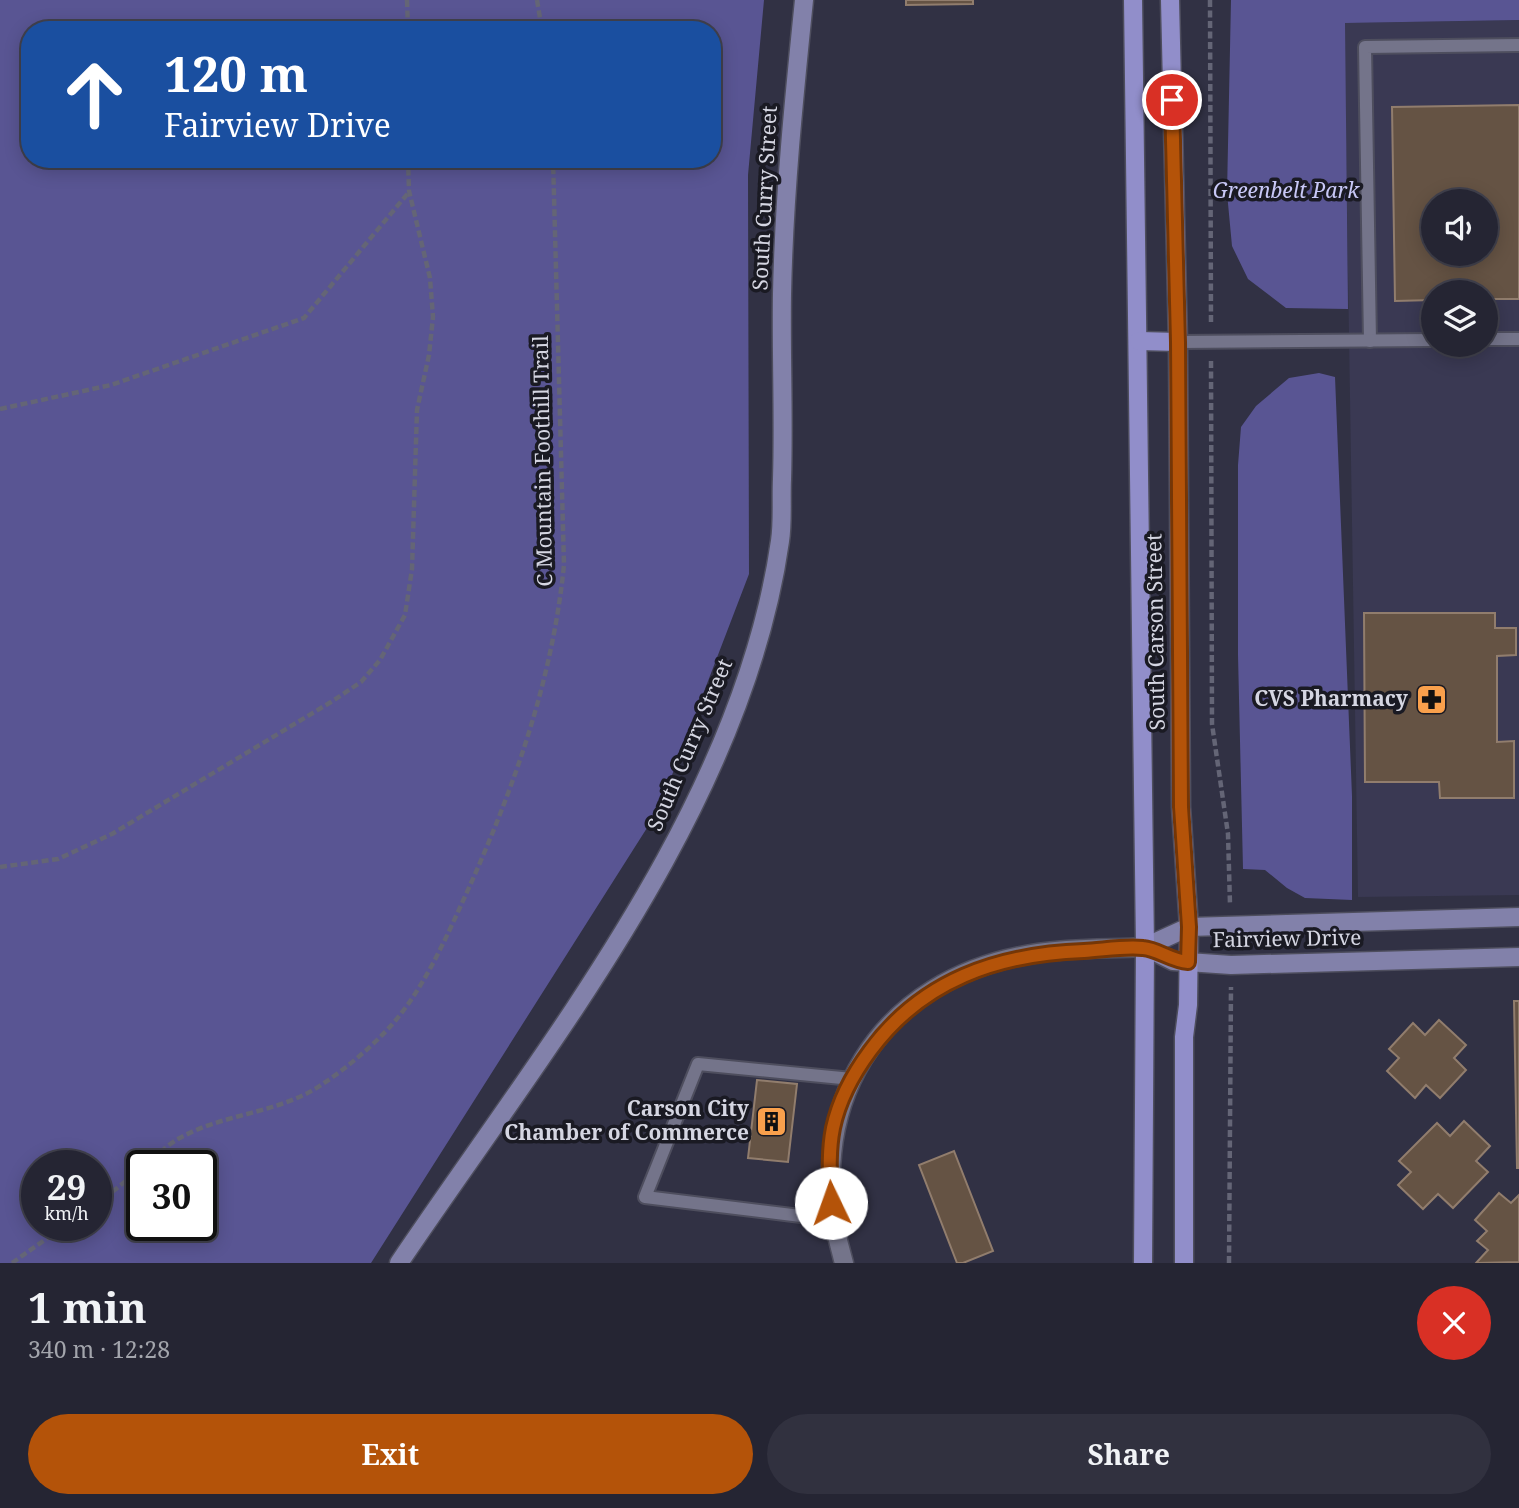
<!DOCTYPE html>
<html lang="en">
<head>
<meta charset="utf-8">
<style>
	:root { --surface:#252533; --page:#31313f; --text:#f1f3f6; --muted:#a3a5ac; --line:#42424e; --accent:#b45309 }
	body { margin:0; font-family:"Noto Serif",serif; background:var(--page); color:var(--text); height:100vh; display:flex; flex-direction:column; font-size:26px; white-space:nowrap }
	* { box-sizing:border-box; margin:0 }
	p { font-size:23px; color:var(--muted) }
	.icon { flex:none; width:38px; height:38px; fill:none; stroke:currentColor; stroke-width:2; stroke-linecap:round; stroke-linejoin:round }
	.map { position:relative; height:1263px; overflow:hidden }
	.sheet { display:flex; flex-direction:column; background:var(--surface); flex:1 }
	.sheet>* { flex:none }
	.top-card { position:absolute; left:21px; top:21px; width:700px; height:147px; border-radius:28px; box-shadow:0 4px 18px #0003,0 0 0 2px var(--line); background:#1a4fa0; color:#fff; overflow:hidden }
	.tools { position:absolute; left:1421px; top:189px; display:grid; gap:14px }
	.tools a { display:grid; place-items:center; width:77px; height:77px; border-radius:50%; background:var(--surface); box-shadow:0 4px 18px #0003,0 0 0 2px var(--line); font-size:35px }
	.speed { position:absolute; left:21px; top:1150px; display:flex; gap:14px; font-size:35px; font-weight:700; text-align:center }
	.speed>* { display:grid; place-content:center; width:91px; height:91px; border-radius:50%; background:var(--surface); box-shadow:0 4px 18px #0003,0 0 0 2px var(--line); line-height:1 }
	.speed small { font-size:18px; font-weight:400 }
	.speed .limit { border:4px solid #111; border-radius:10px; background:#fff; color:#111 }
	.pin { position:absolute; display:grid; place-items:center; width:60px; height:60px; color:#fff; margin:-30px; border:4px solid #fff; border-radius:50%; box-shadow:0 2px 7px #0007 }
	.me { position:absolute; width:77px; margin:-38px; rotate:357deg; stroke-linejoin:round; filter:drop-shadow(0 0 5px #0008) }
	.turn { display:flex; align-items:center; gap:24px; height:147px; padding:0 28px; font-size:32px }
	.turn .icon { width:91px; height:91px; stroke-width:2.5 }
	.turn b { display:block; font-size:49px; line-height:60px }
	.round { display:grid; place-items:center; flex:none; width:74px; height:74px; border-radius:37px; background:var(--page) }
	.head { display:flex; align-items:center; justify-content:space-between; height:119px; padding:0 28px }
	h1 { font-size:42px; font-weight:700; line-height:52px }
	.primary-button { display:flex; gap:14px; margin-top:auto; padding:14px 28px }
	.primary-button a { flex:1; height:80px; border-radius:42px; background:var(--accent); color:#fff; font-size:28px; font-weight:700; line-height:80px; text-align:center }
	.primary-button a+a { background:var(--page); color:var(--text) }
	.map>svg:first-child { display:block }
	.built { fill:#3a3953; fill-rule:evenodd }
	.green { fill:#595593; fill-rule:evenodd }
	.building { fill:#655344; stroke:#917d6d; stroke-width:2; fill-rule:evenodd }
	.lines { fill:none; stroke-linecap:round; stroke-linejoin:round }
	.lane-casing { stroke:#4e4e5e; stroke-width:16 }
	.street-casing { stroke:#4e4e5e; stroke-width:21 }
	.secondary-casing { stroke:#4e4e5e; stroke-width:21 }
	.primary-casing { stroke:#4e4e5e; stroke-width:21 }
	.path { stroke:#646576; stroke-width:4.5; stroke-dasharray:7 3.5; stroke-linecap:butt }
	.lane { stroke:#74748a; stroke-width:12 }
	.street { stroke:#74748a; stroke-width:18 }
	.secondary { stroke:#8281aa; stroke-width:18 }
	.primary { stroke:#918eca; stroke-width:18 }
	.route-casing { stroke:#753606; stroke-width:18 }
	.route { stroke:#b45309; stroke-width:12 }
	.labels { text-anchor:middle; stroke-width:7; stroke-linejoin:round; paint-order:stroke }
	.park-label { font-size:21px; font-style:italic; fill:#c8c8f6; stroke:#1a1a23 }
	.street-label { font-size:21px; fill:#d5d6e2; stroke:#1a1a23 }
	.poi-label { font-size:21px; font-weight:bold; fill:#d5d6e2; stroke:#1a1a23; text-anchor:end }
</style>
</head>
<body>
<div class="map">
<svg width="1519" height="1263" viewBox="0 0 1519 1263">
	<rect width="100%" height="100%" fill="#313144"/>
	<path class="built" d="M1519,20V895L1358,897L1344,23ZM1433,201H1486V254H1433ZM1433,292H1486V345H1433Z"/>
	<g class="green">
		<path d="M0,0H764L748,175L749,574L659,809L371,1263H0ZM30,30H712V159H30ZM37,1166H96V1225H37ZM142,1166H201V1225H142Z"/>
		<path d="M1231,0H1519V20L1345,23L1348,309L1286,308L1248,279L1232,246L1227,193Z"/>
		<path d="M1319,373L1335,377L1352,796V900L1305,898L1287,888L1265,870L1243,869L1238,655V465L1241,427L1256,406L1289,378Z"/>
	</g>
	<g class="building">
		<path d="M906,0H973V4L906,5Z"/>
		<path d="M1519,105V299H1486V292H1433V300L1395,301L1392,107ZM1433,201H1486V254H1433Z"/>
		<path d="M1364,613H1495V628H1516V655L1497,656V742L1514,741V798H1440L1439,782H1365Z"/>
		<path d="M1514,1001H1519V1168H1517Z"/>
		<path d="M1439,1020L1466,1045L1454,1058L1466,1070L1440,1098L1426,1085L1415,1098L1387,1071L1399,1058L1389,1049L1413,1023L1425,1035Z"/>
		<path d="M757,1080L797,1084L788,1162L748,1158Z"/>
		<path d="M1464,1121L1490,1146L1476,1161L1488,1172L1453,1208L1438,1194L1423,1209L1398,1185L1411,1172L1399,1161L1437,1123L1450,1136Z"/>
		<path d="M954,1151L993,1251L963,1263H957L919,1165Z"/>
		<path d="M1499,1193L1511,1203L1519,1195V1262L1476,1263L1488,1250L1477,1241L1487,1231L1475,1220Z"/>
	</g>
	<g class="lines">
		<defs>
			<g id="lane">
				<path d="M1486,339H1519"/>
				<path d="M1370,341L1365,47L1519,45"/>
				<path d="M1178,342L1433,340"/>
				<path d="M833,1220L645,1197L698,1064L852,1079"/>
			</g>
			<path id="street" d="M844,1263C798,1110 876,976 1038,953C1072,948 1109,949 1145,947"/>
			<g id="secondary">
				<path d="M1145,947L1189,927L1519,917"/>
				<path d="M1145,947L1173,961L1231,965L1519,957"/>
				<path d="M399,1263C546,1045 742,808 780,541C783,521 781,500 782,479C784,418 781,356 782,294C784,196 794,98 804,0"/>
			</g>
			<g id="primary">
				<path d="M1133,0L1145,947L1143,1263"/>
				<path d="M1170,0L1178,342L1181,807L1189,927L1188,1005L1184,1037V1263"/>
				<path d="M1139,341L1178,342"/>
			</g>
		</defs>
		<use href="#lane" class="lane-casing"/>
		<use href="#street" class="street-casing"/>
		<use href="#secondary" class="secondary-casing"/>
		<use href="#primary" class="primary-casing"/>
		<g class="path">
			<path d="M407,0L408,30"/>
			<path d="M537,0L542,30"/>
			<path d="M1210,0L1211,325"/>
			<path d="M1211,361L1212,724L1228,834L1230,904"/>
			<path d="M0,409L111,385L304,318L409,192"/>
			<path d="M0,867L58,859L112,834L331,702L361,682L380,660L405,615L412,569L417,410L429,355L433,317L430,278L409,191L408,159"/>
			<path d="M145,1166C155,1157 166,1146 178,1139C223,1113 278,1114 321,1085C344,1070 368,1050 387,1030C420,995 442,947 462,903C512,794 552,684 564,565L553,159"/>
			<path d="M96,1205L142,1168"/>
			<path d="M12,1263L66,1225"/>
			<path d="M1229,1263L1231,987"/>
		</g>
		<use href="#lane" class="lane"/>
		<use href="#street" class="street"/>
		<use href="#secondary" class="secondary"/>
		<use href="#primary" class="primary"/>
	</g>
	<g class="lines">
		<defs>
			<path id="route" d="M831,1203C830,1178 828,1153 833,1128C839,1100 853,1074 870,1051C922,980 998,954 1084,951C1103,950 1124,946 1143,948C1158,949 1171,961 1188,962L1189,927L1181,807L1178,342L1172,100"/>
		</defs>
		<use href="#route" class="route-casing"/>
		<use href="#route" class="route"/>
	</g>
	<defs>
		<symbol id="pharmacy-square" viewBox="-11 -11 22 22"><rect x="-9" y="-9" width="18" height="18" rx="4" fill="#f9a04c" stroke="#1a1a23"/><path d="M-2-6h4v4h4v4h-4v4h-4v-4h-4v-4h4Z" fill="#111"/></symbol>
		<symbol id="building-square" viewBox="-11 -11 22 22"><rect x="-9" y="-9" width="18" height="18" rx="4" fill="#f9a04c" stroke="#1a1a23"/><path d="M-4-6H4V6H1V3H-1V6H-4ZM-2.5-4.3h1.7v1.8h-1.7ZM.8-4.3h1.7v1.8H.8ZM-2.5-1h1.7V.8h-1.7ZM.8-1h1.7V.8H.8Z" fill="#111"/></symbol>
	</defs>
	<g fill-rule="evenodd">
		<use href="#pharmacy-square" x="1414" y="682" width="35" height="35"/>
		<use href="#building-square" x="754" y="1104" width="35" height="35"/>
	</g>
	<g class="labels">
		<g class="park-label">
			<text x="1286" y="198">Greenbelt Park</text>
		</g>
		<g class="street-label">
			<text transform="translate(765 198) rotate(-87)" y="7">South Curry Street</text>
			<text transform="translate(543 461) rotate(-91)" y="7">C Mountain Foothill Trail</text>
			<text transform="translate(1156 632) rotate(-91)" y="7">South Carson Street</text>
			<text transform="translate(690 745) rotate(-67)" y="7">South Curry Street</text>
			<text transform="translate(1287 939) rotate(-1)" y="7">Fairview Drive</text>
		</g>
		<g class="poi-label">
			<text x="1408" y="706">CVS Pharmacy</text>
			<text x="749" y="1116">Carson City<tspan x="749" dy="24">Chamber of Commerce</tspan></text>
		</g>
	</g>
</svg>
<div class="tools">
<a><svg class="icon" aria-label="sound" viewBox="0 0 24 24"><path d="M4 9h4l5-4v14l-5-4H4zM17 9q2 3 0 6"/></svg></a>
<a><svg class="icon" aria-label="layers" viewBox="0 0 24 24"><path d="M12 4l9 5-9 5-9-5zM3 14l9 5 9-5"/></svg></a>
</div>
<div class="speed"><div>29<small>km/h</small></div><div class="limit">30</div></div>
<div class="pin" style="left:1172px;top:100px;background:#d93025"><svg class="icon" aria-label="arrive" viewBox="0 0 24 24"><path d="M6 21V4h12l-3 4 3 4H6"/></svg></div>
<svg class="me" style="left:831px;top:1203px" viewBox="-20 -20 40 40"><circle r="19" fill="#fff"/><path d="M0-13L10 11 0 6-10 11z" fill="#b45309"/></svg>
<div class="top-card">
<div class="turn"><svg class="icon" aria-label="ahead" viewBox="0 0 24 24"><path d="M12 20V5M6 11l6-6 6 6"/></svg><div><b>120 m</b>Fairview Drive</div></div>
</div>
</div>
<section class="sheet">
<div class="head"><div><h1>1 min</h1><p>340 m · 12:28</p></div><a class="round" style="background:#d93025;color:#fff"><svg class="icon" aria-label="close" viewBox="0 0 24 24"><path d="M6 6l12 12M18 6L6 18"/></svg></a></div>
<div class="primary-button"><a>Exit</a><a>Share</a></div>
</section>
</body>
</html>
